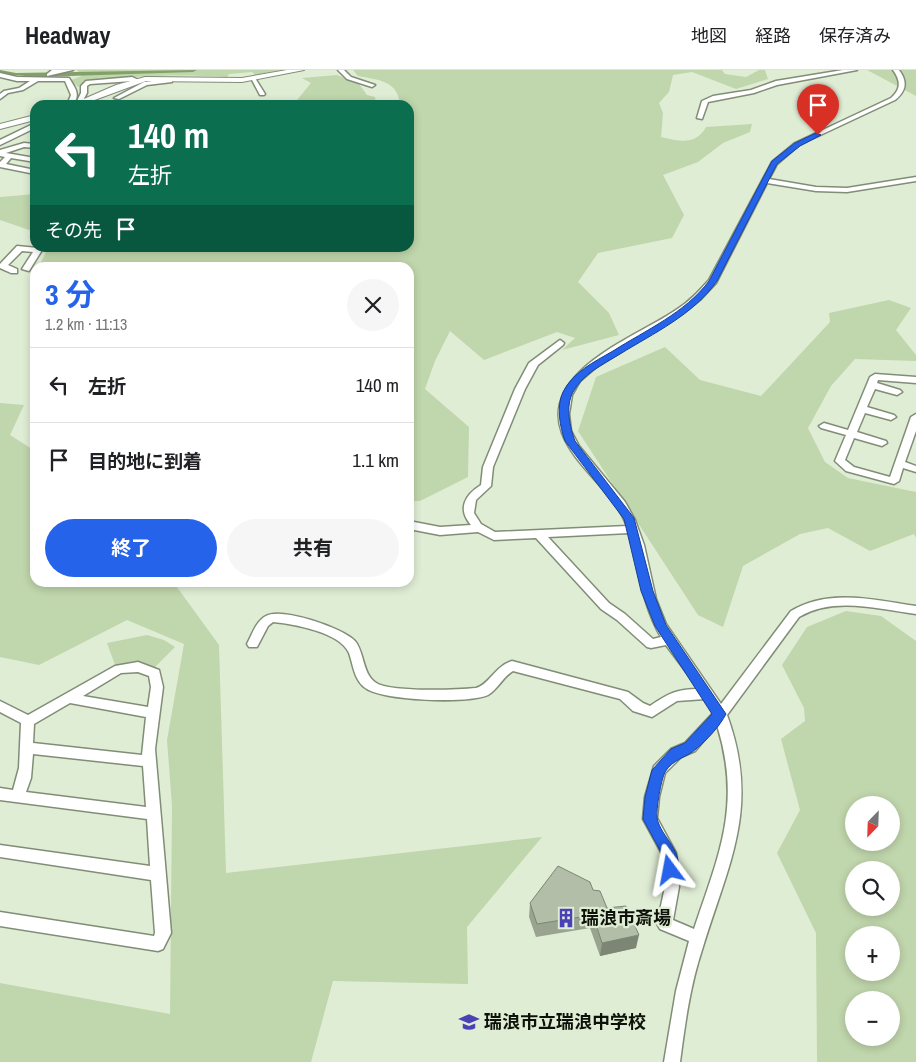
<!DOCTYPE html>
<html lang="ja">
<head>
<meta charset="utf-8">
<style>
	:root { --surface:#fff; --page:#f6f6f6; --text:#202124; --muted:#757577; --line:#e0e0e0; --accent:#2563eb }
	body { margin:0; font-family:"Archivo Narrow","Noto Sans JP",sans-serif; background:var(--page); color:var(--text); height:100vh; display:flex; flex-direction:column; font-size:19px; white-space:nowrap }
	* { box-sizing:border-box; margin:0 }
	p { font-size:16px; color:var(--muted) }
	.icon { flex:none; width:28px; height:28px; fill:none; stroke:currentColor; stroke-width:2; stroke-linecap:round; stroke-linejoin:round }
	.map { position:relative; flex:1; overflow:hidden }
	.sheet { position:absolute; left:30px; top:192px; width:384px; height:325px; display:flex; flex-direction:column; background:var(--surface); border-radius:15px; box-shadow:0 2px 8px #0003 }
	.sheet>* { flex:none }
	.guide { position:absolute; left:30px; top:30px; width:384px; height:152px; border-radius:15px; box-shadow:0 2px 8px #0003; background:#0b6e4f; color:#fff; overflow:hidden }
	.needle { width:32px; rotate:203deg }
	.tools { position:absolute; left:845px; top:726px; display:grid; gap:10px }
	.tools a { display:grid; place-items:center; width:55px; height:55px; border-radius:50%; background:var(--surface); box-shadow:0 2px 8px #0003; font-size:25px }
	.pin { position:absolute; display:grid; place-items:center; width:42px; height:42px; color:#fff; margin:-51px -21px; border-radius:50% 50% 50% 0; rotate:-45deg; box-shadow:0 0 5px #0007 }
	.pin .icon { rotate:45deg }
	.me { position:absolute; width:55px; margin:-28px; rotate:347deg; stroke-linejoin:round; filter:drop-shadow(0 0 4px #0008) }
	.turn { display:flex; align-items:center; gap:18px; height:105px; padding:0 15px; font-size:22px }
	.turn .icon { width:65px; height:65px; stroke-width:2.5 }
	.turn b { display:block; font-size:35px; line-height:42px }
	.then { display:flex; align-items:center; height:48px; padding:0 15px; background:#0003; gap:10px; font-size:19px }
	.round { display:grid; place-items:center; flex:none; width:52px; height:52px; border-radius:26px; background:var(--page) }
	.summary { display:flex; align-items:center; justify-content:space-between; height:85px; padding:0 15px }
	h1 { font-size:30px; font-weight:700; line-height:38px; color:var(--accent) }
	.button { display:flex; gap:10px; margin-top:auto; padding:10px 15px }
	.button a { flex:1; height:58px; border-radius:30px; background:var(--accent); color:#fff; font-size:20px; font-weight:700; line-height:58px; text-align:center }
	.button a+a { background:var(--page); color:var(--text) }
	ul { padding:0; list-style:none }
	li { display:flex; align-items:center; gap:15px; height:75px; padding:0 15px; border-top:1px solid var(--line) }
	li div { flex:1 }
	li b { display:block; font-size:19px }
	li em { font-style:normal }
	header { display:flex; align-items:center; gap:30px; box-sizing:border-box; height:70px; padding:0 25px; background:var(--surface); border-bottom:1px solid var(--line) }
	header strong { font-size:24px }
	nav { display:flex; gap:28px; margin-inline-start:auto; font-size:18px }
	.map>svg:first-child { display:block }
	.green { fill:#c0d6ac; fill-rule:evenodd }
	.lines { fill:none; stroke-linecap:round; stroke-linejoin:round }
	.river { fill:#83a068; fill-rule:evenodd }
	.minor-casing { stroke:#818d77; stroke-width:3 }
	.major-casing { stroke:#818d77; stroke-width:2 }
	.minor { fill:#fff; fill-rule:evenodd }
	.major { fill:#fff; fill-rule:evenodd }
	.wall { fill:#99a390 }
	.shaded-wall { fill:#7d8575 }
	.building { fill:#b2bea7; stroke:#7d8575 }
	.route { fill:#2563eb; stroke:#184099 }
	.labels { text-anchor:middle; stroke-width:4.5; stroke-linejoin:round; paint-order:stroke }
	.near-poi-label { font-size:18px; font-weight:bold; fill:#0d1109; stroke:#e0edd5; text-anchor:start }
</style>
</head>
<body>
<header>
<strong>Headway</strong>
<nav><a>地図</a><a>経路</a><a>保存済み</a></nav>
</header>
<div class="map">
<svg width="916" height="992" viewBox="0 0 916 992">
	<rect width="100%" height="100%" fill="#e0edd5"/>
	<g class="green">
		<path d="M77,0H281L255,5L252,2L229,4L227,7C195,5 166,5 134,7C115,9 94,5 78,17L71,10L82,6Z"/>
		<path d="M353,0H722L725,4L746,7L759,0H765L768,9L736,19L692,2L673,5L669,22L659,33L663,43L661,67C678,71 696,76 706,57L752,54L750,62L723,73L698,92L663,105L684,145L672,168L598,183L578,212L609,243L619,265L562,280L575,268L557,262L484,290L450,261L435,291L425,319L469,357L468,407L420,431H409V198H93L40,194L48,178H409V35H400C398,10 378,10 358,6Z"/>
		<path d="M867,0H916V26Z"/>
		<path d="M337,5L359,14L367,25L375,27L376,35H293L311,13L302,8Z"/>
		<path d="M35,124V162L0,150V127Z"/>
		<path d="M889,230L911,238L896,260L916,285V291L855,289L831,316L808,358L825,392L848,408L916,422V468L914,464L870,481L828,458L800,464L743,496L723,557L698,545L578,361L596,307L665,277L700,310L761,326L830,252L829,243Z"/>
		<path d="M0,333L24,335L10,365L35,381V512L174,513L219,575L226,803L542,767L467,857L468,914L333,911L311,992H0V913L170,944L172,736L167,670L184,574L127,550L39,595L0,587Z"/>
		<path d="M846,541L881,546L916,571V992H817L816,863L777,783L800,740L781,669L805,651L804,638L782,595L807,557ZM854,735H891V772H854ZM854,800H891V838H854ZM854,865H891V902H854ZM854,930H891V968H854Z"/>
		<path d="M147,565L164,570L175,577L152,600C139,593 129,593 115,595L107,573Z"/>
	</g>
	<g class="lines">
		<path class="river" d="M0,0L16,3L197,0L193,2L38,7L0,4Z"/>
		<defs>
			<g id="minor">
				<path d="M52,0H73L47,6V4Z"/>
				<path d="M338,0H344L351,7L375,15L372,17L347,9Z"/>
				<path d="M843,0H857L777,15L754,23L708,32L702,49L697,48L702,31L713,26L751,20L776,11Z"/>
				<path d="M893,0H899C908,12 906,21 895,30L799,75L777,94L769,109L816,117L847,118L916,107V111L847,122L816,121L767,113L716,213L701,229L682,244L595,298L580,311L572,325L569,344L571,361L579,376L625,432L635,450L644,475L656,529L666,554L721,634L791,541C830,518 874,530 916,536V544C878,539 834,526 799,547L727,645C761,738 728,794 702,880C690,916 685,954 680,992H664L676,921L689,871L660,859L657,854L665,817L662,784L643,749L645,727L654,696L671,679L685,673L713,643L705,629L677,631L652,647L633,641L620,629L513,601C503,607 498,619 488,625C470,634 379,631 364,617C354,609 353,594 349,583C340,562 293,554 273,552L268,556L257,577H249L247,574C252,565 256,551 266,546C281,537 343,558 355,571C365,583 362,606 378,614C396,622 455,620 476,618C490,614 494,597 512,591L628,622L643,633L650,636C668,624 676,619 699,619L666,575L651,578L647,577L617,550L601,539L536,468L494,470L478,462L440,465L409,459V451L440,457L471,455C457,439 465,425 481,415L483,397L515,319L529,293L560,270L564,273L563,275L538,295L525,319L493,397L491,416L476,430L474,443L481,454L495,462L627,456C613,420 576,399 562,363C539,301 637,267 676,240C689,232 699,221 709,210L772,92L795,73L891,28C901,19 901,11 893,0ZM629,463C639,498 642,535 661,567L653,569L625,544L609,533L548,467ZM717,655C742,735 719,784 694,859L673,850L679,817L676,783L657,748L659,727L665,703L681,687L695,681Z"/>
				<path d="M0,3L17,7L69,8C75,18 81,24 73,35H67L71,25L65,11H38L23,20L8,23L0,29V24L4,21L19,18L30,11H17L0,7Z"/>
				<path d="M132,7L141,11L138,13L132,11L90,14L87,16V23L81,34L76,33L81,23V16L86,11Z"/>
				<path d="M251,8H255L265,24L264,25H260Z"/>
				<path d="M170,9L172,10V12L147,15L119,29L114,28L144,12Z"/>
				<path d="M35,53V58L0,75V70Z"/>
				<path d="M24,73L35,74V78L24,77L6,83L35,88V92L11,88L6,94L35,100V104L0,97V92L5,87L0,86V80Z"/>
				<path d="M17,176L38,178L42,180L29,201L22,199L33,182L22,181L8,195L17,199V203H11L0,198V194Z"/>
				<path d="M875,304L916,307V313L878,310L877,313L900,320L902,322L897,325L875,319L867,337L894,345L896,347L891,350L865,343L857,362L886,371L887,373L882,376L854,368L845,390L854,397L890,407L911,347L916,344V361L905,392L916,396V402L903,398L899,411L894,414L846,401L835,391L846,365L821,358L819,356L824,353L848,360L870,307Z"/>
				<path d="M138,592L159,600L163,617L155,679L171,863L163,879L158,881L0,856V842L154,866L155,863L151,810L0,787V775L150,796L147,749L0,730V718L13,720L19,698L21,653L0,642V631L28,645L115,596ZM138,602L149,606L151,617L148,637L83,626L121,603ZM70,633L146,647L142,685L33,673L34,654ZM33,684L143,696L146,737L26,722L31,708Z"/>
			</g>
			<g id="major">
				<path d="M287,0H304L242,12L146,11L81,35H70L116,15L145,7L242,8Z"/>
				<path d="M35,45V50L0,59V54Z"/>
			</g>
		</defs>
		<use href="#minor" class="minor-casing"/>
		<use href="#major" class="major-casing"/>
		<use href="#minor" class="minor"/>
		<use href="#major" class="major"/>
	</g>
	<path class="wall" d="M593,820L607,838L636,878L600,886L590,858L536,867L529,847L530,833Z"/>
	<path class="shaded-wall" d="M639,865L636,878L600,886L602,873Z"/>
	<path class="building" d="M558,796L590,812L593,820L600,821L607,838L626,836L639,865L602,873L593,845L537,854L530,833Z"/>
	<path class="route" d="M816,63L821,65L800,76L777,94L717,211C693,245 654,263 620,284C602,295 583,304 573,322C565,337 570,357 575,371L634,448L653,521L666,555L726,644C720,656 706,671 696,679C686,688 673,689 665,702C661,710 656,739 657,748C661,768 686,782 676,805L670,807L665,805L662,784L643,749L645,727L652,700L671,679L685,673L712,644L655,556L641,521L624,449L565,371C560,357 556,337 563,322C573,302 594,292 613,281C646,260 685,243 709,211L772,91L795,73Z"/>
	<defs>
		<symbol id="building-bare" viewBox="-9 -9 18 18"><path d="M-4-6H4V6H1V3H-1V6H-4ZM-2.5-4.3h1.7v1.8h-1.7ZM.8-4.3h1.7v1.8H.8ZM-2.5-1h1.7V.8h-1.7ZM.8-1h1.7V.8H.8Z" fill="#4b41b7" stroke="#e0edd5" stroke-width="2.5" paint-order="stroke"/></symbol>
		<symbol id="school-bare" viewBox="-9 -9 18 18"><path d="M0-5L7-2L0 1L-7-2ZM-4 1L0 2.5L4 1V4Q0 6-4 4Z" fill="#4b41b7" stroke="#e0edd5" stroke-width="2.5" paint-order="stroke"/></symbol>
	</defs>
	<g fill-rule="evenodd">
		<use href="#building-bare" x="552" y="834" width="28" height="28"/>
		<use href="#school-bare" x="455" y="938" width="28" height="28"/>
	</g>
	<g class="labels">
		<g class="near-poi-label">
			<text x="581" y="854">瑞浪市斎場</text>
			<text x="484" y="958">瑞浪市立瑞浪中学校</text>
		</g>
	</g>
</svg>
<div class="tools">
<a><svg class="needle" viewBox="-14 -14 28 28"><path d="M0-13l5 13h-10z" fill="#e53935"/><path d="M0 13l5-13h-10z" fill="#757577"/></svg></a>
<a><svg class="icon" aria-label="search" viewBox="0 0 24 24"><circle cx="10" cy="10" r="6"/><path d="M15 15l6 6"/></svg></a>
<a>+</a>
<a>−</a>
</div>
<div class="pin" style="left:818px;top:65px;background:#d93025"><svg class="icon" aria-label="arrive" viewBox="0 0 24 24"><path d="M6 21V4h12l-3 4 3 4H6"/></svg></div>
<svg class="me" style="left:670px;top:800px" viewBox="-20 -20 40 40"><path d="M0-17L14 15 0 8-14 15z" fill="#2563eb" stroke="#fff" stroke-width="4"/></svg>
<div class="guide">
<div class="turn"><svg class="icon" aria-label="left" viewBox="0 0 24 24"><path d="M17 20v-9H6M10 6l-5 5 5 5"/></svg><div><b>140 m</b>左折</div></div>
<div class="then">その先<svg class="icon" aria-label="arrive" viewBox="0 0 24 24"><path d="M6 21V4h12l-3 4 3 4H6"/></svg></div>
</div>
<section class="sheet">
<div class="summary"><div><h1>3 分</h1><p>1.2 km · 11:13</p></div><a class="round"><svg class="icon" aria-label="close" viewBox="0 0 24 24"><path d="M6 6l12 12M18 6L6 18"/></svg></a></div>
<ul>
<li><svg class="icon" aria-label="left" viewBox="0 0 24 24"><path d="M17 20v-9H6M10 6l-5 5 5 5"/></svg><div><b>左折</b></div><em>140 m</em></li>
<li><svg class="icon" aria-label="arrive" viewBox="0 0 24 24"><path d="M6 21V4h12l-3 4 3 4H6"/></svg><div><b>目的地に到着</b></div><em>1.1 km</em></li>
</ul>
<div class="button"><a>終了</a><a>共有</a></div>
</section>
</div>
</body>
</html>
